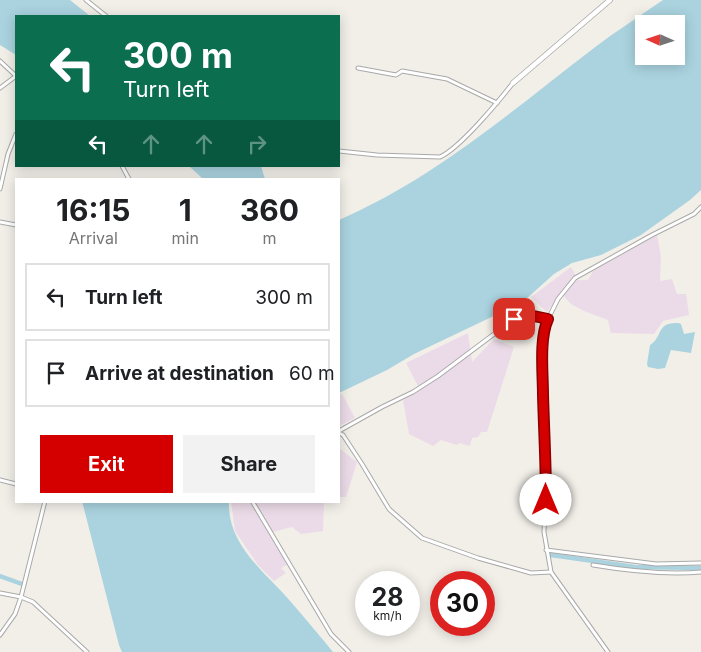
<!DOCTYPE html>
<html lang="en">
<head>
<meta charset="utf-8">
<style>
	:root { --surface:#fff; --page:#f2f2f2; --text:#202124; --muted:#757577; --line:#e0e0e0; --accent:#d40000 }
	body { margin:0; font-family:Inter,sans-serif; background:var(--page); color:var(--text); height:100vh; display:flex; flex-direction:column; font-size:19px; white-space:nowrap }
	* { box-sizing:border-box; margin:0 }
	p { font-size:16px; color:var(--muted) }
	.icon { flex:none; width:28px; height:28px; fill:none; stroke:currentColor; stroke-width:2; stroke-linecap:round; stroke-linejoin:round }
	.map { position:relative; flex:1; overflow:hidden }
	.details { position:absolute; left:15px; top:178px; width:325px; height:325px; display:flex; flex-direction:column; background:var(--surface); border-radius:0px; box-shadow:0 2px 12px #0003 }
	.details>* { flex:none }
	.hud { position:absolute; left:15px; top:15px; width:325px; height:152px; border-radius:0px; box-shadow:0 2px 12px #0003; background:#0b6e4f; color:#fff; overflow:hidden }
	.needle { width:32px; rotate:273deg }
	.tools { position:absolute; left:635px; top:15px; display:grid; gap:10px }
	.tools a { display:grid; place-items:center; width:50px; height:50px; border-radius:0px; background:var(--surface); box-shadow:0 2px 12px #0003; font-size:25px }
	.speed { position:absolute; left:355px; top:571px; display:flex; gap:10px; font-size:25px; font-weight:700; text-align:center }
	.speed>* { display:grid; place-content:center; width:65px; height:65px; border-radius:50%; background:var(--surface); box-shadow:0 2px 12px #0003; line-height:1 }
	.speed small { font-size:12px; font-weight:400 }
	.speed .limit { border:8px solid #d22; background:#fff; color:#111 }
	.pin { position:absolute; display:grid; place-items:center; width:42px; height:42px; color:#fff; margin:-21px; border-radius:10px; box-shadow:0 2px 8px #0006 }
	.me { position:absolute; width:55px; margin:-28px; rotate:0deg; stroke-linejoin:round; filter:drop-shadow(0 0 4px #0008) }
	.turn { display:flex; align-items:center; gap:18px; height:105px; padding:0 25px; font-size:22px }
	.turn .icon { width:65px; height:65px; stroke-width:2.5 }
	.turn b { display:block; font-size:35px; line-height:42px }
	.lanes { display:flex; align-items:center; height:48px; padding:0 25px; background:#0003; justify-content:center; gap:25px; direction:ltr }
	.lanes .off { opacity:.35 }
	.eta { display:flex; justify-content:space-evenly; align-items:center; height:85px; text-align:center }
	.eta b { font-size:30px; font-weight:700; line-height:35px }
	.action { display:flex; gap:10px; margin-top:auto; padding:10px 25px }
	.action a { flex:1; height:58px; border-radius:0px; background:var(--accent); color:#fff; font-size:20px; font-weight:700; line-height:58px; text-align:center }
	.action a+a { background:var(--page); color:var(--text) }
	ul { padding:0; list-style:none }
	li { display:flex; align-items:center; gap:15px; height:68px; margin:0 10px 8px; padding:0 15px; border:2px solid var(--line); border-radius:0px }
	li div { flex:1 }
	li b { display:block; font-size:19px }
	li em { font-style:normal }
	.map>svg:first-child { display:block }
	.industrial { fill:#ebdbe8 }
	.water { fill:#aad3df; fill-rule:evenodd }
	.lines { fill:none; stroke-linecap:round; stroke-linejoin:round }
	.canal { stroke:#aad3df; stroke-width:4.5 }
	.minor-casing { stroke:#a9a9a9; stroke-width:5 }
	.tertiary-casing { stroke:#a9a9a9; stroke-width:6 }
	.minor { stroke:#fff; stroke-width:3 }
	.tertiary { stroke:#fff; stroke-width:4.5 }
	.route-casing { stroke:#8a0000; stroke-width:12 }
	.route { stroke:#d40000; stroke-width:9 }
</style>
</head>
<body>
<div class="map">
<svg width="701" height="652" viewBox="0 0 701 652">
	<rect width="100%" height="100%" fill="#f2efe9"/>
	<g class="industrial">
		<path d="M657,235L661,256L660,281L672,279L677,294H686L689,315L663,321L654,334L611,333L608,320L584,311L571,304L561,293L547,312L531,297L571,267L578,280H588L593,271Z"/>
		<path d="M468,333L472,362L494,339L514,347L487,432H481L478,437L472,438L470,446L459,443L457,445L441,440L433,446L409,434L403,400L420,390L406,363Z"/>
		<path d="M342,394L355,418L339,426V395Z"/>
		<path d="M339,440L340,449L357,462L346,497H339Z"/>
		<path d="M231,501H324L323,531L301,534L292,527L273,532L290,563L281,568L286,573L274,581L258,565L235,531Z"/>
	</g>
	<g class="water">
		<path d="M0,0H70L90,16H16V55L0,45Z"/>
		<path d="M663,0H701V190L690,200L641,235L601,255L572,263L554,274L516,308L502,312L414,354L387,370L339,393V220C434,179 513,110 594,48C616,31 640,16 663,0ZM644,24H676V56H644Z"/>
		<path d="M189,166H261L265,179H203Z"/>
		<path d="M678,323L681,324L684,334L695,332L691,353L671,350L665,368L658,369L648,367L647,364L650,345C663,337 656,322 678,323Z"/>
		<path d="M82,501H229C227,545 265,572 291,602C305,618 319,635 333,652H122L119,645Z"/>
	</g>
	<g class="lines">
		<g class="canal">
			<path d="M551,555L635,567L701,568"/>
			<path d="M0,576L22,584"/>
		</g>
		<defs>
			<g id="minor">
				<path d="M86,0L106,16"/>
				<path d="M0,61L16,76"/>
				<path d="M358,68L396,75L402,71L447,79L497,103"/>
				<path d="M0,88L16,76"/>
				<path d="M339,151L377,155L440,157C460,148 498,102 513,83"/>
				<path d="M122,166L129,179"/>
				<path d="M0,189L8,154L16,134"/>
				<path d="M0,222L16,225"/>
				<path d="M339,431L382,407L413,392L438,376L514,319L524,314L548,319"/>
				<path d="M339,433L343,435L362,464L389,509L422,538L478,558L531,573L551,572"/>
				<path d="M0,480L16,484"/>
				<path d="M45,501L21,597L33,602L87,652"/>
				<path d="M252,501L331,634L349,652"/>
				<path d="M546,550L656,564L701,563"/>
				<path d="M593,565C629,571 664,575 701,572"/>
				<path d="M0,593L21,597L15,614L0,635"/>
				<path d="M608,652L551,572L544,532L546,469L543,374L545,325L558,299L575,278L652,235L694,214L701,207"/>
			</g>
			<path id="tertiary" d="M513,83L610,0"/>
		</defs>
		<use href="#minor" class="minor-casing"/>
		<use href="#tertiary" class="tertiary-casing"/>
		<use href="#minor" class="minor"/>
		<use href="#tertiary" class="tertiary"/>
	</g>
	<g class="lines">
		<defs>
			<path id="route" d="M514,319L524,314L548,319C539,339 543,373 543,395C544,430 546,465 546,500"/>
		</defs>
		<use href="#route" class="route-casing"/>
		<use href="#route" class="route"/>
	</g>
</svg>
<div class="tools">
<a><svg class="needle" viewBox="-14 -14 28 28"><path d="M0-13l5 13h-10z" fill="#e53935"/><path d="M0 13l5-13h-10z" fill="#757577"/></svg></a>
</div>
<div class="speed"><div>28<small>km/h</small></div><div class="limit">30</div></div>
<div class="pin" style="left:514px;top:319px;background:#d93025"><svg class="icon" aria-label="arrive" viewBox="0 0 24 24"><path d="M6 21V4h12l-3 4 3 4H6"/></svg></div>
<svg class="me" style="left:546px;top:500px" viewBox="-20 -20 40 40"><circle r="19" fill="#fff"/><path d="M0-13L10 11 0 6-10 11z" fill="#d40000"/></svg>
<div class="hud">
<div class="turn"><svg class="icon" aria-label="left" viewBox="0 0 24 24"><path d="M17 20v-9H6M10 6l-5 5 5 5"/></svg><div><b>300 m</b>Turn left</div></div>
<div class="lanes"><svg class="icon" aria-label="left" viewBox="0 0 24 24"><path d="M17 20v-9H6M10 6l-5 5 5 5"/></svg><svg class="icon off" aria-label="ahead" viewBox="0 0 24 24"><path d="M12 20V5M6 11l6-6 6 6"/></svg><svg class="icon off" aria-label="ahead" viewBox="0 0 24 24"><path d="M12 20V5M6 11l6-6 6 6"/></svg><svg class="icon off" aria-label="right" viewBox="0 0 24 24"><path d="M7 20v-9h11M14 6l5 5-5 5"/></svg></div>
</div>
<section class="details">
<div class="eta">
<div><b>16:15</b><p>Arrival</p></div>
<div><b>1</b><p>min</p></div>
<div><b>360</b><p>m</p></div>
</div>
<ul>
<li><svg class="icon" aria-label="left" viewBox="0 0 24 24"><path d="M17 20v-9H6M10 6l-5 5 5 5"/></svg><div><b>Turn left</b></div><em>300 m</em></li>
<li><svg class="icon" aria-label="arrive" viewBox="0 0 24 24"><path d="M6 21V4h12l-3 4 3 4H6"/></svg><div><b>Arrive at destination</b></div><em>60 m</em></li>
</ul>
<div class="action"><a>Exit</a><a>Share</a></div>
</section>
</div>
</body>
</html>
